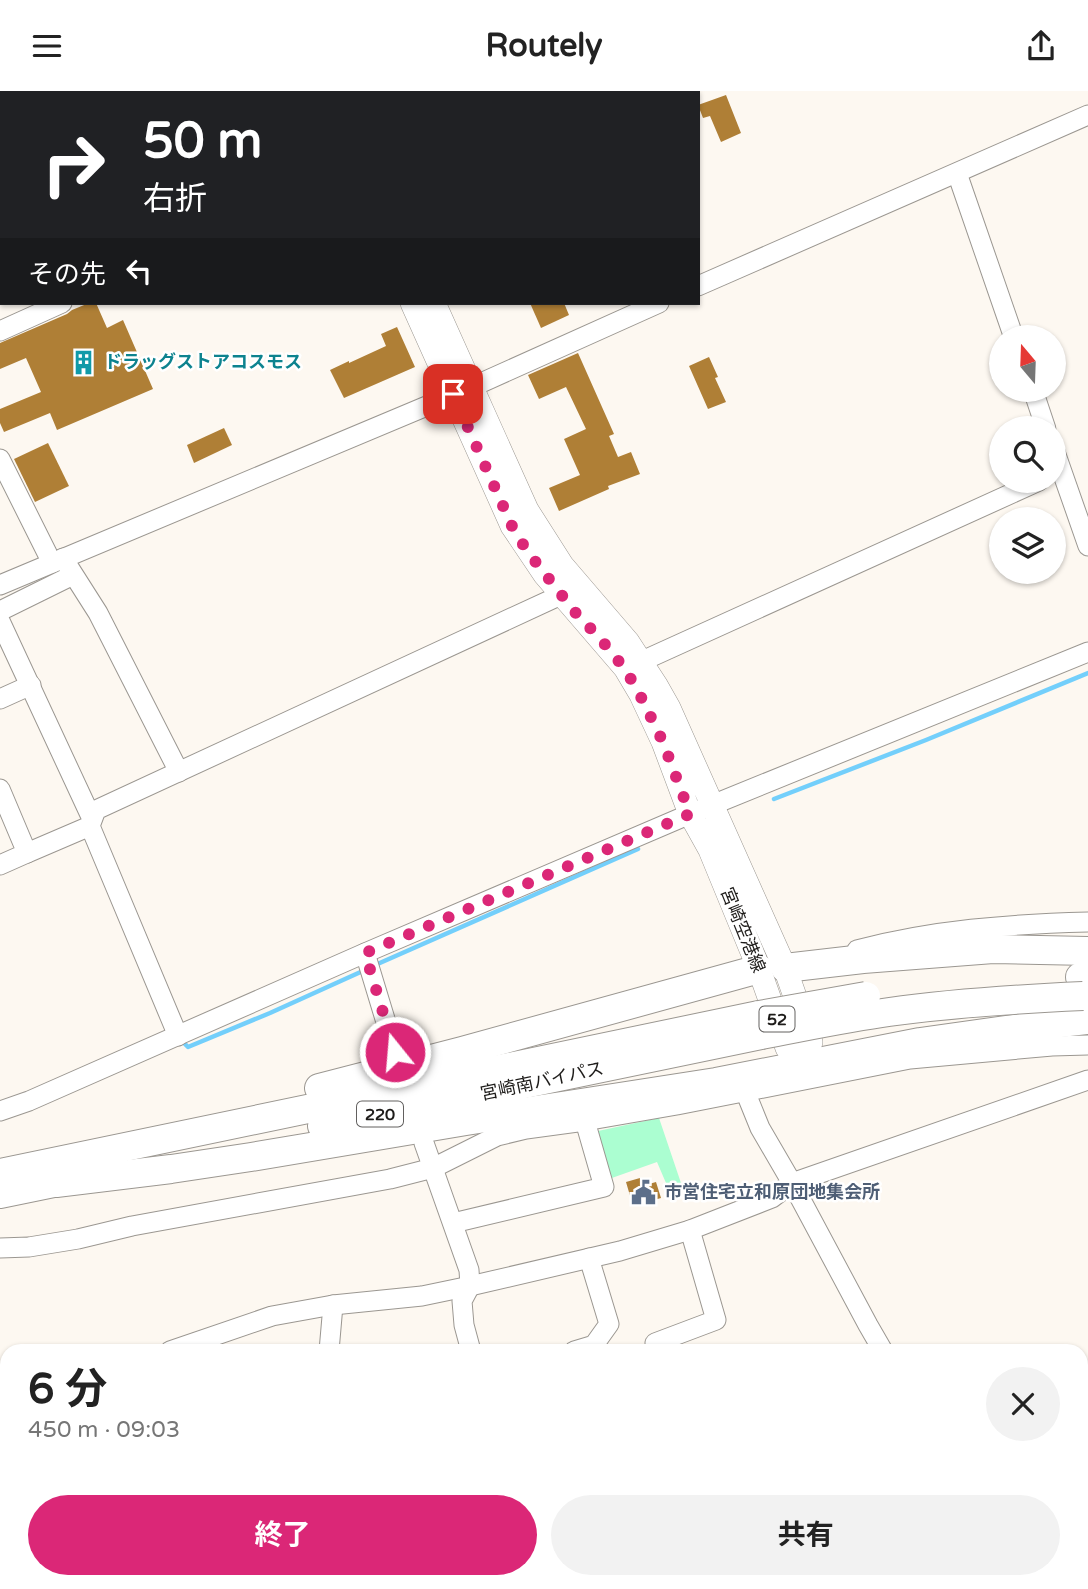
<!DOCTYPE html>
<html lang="ja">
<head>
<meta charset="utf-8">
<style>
	:root { --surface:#fff; --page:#f2f2f2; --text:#222; --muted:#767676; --accent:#db2777 }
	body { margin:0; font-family:"Varela Round","Noto Sans JP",sans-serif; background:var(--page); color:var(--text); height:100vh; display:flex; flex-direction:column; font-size:26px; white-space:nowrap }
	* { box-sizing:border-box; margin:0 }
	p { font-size:23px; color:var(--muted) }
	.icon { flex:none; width:38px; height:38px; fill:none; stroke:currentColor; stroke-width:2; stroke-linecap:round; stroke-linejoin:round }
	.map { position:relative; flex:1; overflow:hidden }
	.details { position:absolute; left:0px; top:1253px; width:1088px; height:245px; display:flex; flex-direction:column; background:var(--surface); border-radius:21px 21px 0 0; box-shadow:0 2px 5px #0004 }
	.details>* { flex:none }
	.guide { position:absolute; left:0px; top:0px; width:700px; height:214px; box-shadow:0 2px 5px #0004; background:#202124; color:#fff; overflow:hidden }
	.needle { width:46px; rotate:341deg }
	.controls { position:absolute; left:989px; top:234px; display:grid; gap:14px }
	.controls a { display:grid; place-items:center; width:77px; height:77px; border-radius:50%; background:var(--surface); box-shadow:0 2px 5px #0004; font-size:35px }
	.pin { position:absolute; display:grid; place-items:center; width:60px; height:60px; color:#fff; margin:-30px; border-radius:14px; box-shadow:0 4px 10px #0006 }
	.me { position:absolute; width:77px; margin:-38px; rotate:343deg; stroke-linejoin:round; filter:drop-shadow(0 0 5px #0008) }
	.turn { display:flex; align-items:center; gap:24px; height:147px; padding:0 28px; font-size:32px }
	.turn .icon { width:91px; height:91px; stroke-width:2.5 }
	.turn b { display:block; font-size:49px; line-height:60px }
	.then { display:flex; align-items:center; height:66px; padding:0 28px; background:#0003; gap:14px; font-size:26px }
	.round { display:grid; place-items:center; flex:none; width:74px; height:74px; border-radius:37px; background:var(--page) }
	.overview { display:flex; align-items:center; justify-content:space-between; height:119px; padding:0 28px }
	h1 { font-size:42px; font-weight:700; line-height:52px }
	.button { display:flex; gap:14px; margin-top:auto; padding:14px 28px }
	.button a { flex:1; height:80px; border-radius:42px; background:var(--accent); color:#fff; font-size:28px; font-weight:700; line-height:80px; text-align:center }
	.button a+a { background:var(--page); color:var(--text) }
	header { display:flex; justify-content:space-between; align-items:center; height:91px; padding:0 28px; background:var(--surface); font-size:32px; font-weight:700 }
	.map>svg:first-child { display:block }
	.green { fill:#abfed1 }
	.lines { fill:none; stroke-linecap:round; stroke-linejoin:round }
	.stream { stroke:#73cffb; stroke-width:4.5 }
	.building { fill:#af7f36 }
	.minor-casing { stroke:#9b9791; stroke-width:21 }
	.major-casing { stroke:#9b9791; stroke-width:24 }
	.highway-casing { stroke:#9b9791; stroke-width:30 }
	.minor { stroke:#fff; stroke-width:19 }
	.major { stroke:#fff; stroke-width:23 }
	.highway { stroke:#fff; stroke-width:28 }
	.rail { stroke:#3d3a38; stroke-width:4.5; stroke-dasharray:14 7; stroke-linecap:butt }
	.highway-bridge-casing { stroke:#9b9791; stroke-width:30; stroke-linecap:butt }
	.highway-bridge { stroke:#fff; stroke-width:28 }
	.route { stroke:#db2777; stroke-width:12; stroke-dasharray:0 21.6 }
	.labels { text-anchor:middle; stroke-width:5; stroke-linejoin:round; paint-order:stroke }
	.shield { fill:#fff; stroke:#62605f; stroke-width:2 }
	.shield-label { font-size:16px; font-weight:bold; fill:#1e1c1a }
	.culture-label { font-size:18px; font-weight:bold; fill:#0d838f; stroke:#fff; text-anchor:start }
	.street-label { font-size:18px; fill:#1e1c1a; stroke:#fff }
	.service-label { font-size:18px; font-weight:bold; fill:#4e5e75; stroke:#fff; text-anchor:start }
</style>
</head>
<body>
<header><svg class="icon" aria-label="menu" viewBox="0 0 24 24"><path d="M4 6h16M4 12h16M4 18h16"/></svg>Routely<svg class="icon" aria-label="share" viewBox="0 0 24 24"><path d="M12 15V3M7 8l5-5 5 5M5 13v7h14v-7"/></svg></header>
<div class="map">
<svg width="1088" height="1498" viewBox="0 0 1088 1498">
	<rect width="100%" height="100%" fill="#fdf8f1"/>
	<path class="green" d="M659,1027L682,1095L669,1099L657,1071L609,1088L598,1040Z"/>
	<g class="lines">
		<g class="stream">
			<path d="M774,708L926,649L1088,582"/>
			<path d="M373,875L638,758"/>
			<path d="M184,952L188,956L270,922L365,879"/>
		</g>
	</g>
	<g class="building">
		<path d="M726,4L741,42L721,51L710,25L703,27L698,14Z"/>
		<path d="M89,212H96L107,237L123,229L153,298L57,339L50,322L4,341L0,332V318L41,301L26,267L0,278V252L67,223L72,219Z"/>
		<path d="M530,212H564L569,224L541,237Z"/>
		<path d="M397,236L415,276L344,307L330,279L349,270V272L386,255L381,243Z"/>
		<path d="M578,262L614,343L609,345L618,366L631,361L640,383L608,395L609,398L559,420L549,397L580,384L564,348L586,338L566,296L539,308L528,284Z"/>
		<path d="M709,266L718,286L715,287L726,311L708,318L689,275Z"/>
		<path d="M224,337L232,354L194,372L187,354Z"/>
		<path d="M48,352L69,395L35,411L14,368Z"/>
		<path d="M640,1087L642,1095L656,1091L661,1107L633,1115L626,1091Z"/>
	</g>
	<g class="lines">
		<defs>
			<g id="minor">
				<path d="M529,2L533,0"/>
				<path d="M957,82L1014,247"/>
				<path d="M698,195L1088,24"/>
				<path d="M0,240L62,212"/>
				<path d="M1033,299L1046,338"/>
				<path d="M1054,358L1088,455"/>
				<path d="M0,368L52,472"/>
				<path d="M63,467L98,522L179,681"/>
				<path d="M0,494L472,296L659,212"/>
				<path d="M0,520L73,484"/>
				<path d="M0,530L92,728"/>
				<path d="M629,576L1039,390"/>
				<path d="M0,608L31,594"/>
				<path d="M0,698L27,762L0,774"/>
				<path d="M27,762L90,735"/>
				<path d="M857,859C932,839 1010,833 1088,831"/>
				<path d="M365,862L395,961"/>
				<path d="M178,945L90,735L96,719L561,504"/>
				<path d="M745,1000L760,1037L792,1092L868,1234L883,1260"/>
				<path d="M0,1020L29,1010L365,862L690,723L1088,561"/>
				<path d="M424,1052L469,1179L470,1195L462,1210L464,1234L471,1260"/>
				<path d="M453,1132L604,1096L585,1030"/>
				<path d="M0,1157L29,1156L78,1148L132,1135L390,1088L433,1077L497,1045L526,1038L585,1030L677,1014L910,968L1052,955L1088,954"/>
				<path d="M655,1252L716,1229L690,1139"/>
				<path d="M170,1260L272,1225L333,1214L422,1205L470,1195L620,1160L690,1139L772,1107L792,1092L1088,989"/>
				<path d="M329,1260L333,1214"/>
				<path d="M574,1260L594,1254L609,1233L589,1167"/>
				<path d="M0,1320L7,1317"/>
				<path d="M70,1491L73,1498"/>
				<path d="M390,1491L391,1498"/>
				<path d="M547,1491L550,1498"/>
				<path d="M1000,1491L1003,1498"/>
				<path d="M87,1498L102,1495L104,1498"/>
			</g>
			<g id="major">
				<path d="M319,0V2"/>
				<path d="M340,0L341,2"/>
				<path d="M412,212L512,435L545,484L625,577L641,604L663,651L690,723L710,759L759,878L787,957L803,974L811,951L785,877L669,617L656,594L628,551L562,474L527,419L434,212"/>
			</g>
			<g id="highway">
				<path d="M785,877L863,868L993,858L1088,860"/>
				<path d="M1080,886H1088"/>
				<path d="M319,997L462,960L759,878"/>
				<path d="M322,1035L761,944"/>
				<path d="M0,1082L759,924"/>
				<path d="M56,1092L171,1078L251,1066L466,1030L716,991L920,951L1042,934L1088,929"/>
				<path d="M0,1103L73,1088"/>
			</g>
		</defs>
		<use href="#minor" class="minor-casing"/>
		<use href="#major" class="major-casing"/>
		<use href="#highway" class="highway-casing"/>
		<use href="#minor" class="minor"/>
		<use href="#major" class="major"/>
		<use href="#highway" class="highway"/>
		<g class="rail">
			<path d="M0,1297L7,1309"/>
			<path d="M120,1491L124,1498"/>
		</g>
		<defs>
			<g id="highway-bridge">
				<path d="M759,924L866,905"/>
				<path d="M761,944C804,936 846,927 889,921C954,912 1018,908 1083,905"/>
			</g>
		</defs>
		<use href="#highway-bridge" class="highway-bridge-casing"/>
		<use href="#highway-bridge" class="highway-bridge"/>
	</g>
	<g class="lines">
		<path class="route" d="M395,961L365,862L690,723L663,651L640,604L625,578L598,545L579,526L527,460L512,435L453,303"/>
	</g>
	<defs>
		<symbol id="building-bare" viewBox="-9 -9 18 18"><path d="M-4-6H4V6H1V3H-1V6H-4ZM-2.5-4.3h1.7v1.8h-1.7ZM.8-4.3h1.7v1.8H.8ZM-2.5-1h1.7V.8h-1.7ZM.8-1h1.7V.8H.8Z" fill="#0f9aa8" stroke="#fff" stroke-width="2.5" paint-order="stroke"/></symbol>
		<symbol id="civic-bare" viewBox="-9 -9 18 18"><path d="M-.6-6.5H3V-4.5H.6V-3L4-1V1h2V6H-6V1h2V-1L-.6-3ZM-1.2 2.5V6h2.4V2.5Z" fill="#5c6f8a" stroke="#fff" stroke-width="2.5" paint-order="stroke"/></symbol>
	</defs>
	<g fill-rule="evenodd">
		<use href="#building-bare" x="66" y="254" width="35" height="35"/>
		<use href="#civic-bare" x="626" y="1084" width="35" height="35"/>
	</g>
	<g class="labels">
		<g class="shield">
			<rect x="759.5" y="915.5" width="35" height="25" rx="5"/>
			<rect x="357" y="1010.5" width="46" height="25" rx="5"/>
		</g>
		<g class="shield-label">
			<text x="777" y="934">52</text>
			<text x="380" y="1029">220</text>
		</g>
		<g class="culture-label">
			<text x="104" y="277">ドラッグストアコスモス</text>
		</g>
		<g class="street-label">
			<text transform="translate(743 839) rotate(68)" y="6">宮崎空港線</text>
			<text transform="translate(542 990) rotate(-12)" y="6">宮崎南バイパス</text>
		</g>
		<g class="service-label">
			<text x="664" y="1107">市営住宅立和原団地集会所</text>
		</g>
	</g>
</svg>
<div class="controls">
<a><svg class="needle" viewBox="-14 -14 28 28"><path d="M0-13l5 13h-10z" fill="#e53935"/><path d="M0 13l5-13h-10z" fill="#767676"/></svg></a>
<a><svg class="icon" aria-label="search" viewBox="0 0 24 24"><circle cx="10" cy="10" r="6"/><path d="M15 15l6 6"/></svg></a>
<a><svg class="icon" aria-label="layers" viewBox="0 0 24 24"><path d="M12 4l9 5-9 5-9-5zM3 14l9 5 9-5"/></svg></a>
</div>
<div class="pin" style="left:453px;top:303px;background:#d93025"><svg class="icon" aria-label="arrive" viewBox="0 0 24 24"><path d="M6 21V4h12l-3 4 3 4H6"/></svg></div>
<svg class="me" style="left:395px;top:961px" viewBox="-20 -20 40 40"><circle r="17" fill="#db2777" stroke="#fff" stroke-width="3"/><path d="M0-11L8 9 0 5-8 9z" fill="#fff"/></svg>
<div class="guide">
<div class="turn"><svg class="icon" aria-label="right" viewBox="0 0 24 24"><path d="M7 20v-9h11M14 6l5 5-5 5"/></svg><div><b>50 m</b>右折</div></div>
<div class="then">その先<svg class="icon" aria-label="left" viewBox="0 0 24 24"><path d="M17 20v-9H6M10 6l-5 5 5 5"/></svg></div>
</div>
<section class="details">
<div class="overview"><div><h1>6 分</h1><p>450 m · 09:03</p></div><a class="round"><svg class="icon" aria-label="close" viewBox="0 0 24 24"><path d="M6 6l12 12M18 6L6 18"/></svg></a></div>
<div class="button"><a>終了</a><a>共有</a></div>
</section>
</div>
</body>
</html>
